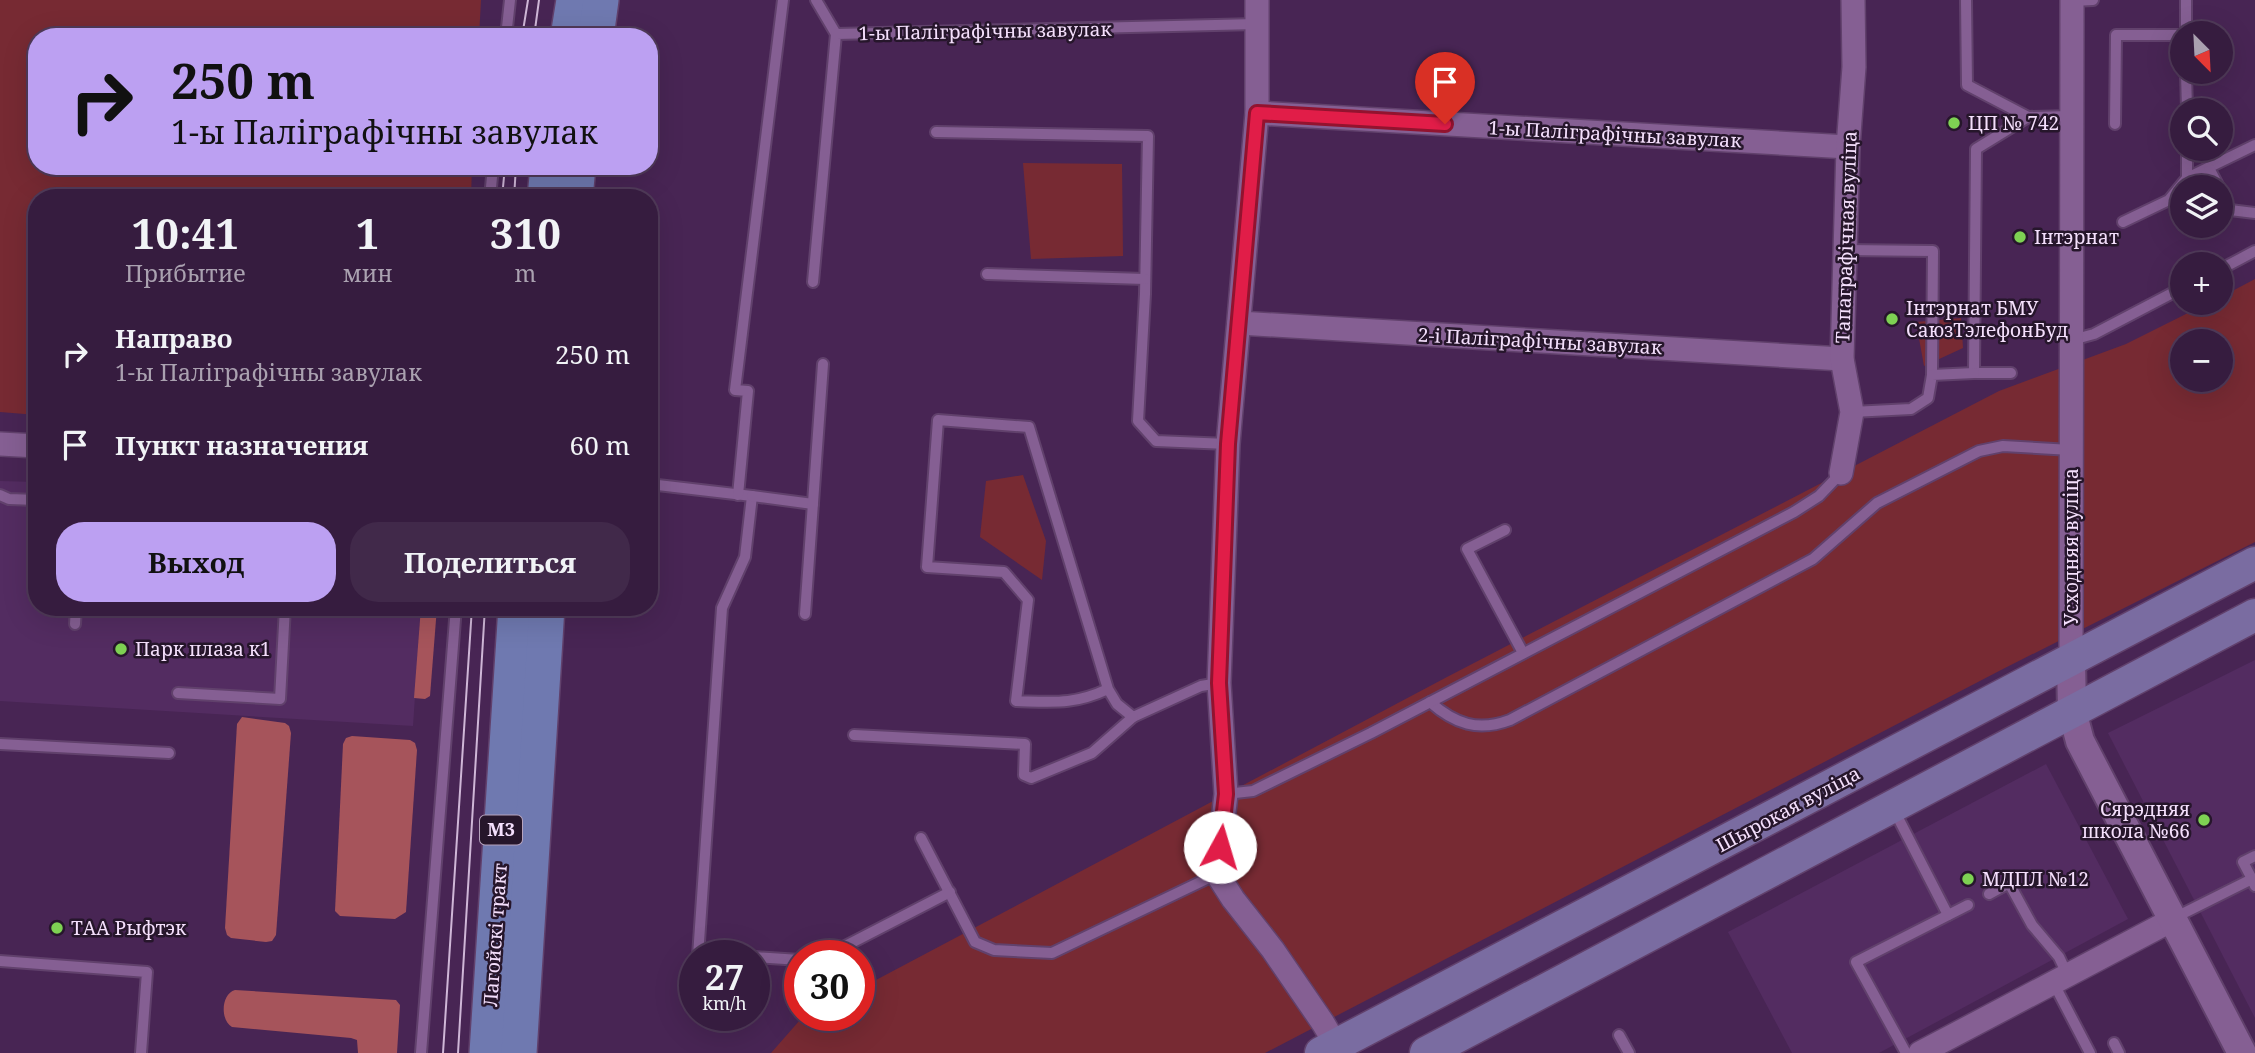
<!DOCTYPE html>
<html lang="ru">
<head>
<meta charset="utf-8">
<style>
	:root { --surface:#361c3f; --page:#41294a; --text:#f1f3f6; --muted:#aaa1b0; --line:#503a59; --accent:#bca0f2 }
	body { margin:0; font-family:"Noto Serif",serif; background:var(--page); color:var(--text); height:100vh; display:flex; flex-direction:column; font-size:26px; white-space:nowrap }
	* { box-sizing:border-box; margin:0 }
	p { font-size:23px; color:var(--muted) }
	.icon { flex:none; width:38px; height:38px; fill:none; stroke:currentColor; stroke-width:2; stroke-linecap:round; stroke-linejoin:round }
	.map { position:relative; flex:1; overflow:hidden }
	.drawer { position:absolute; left:28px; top:189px; width:630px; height:427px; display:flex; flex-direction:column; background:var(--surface); border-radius:28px; box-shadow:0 7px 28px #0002,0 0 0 2px var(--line) }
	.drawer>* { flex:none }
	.guide { position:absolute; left:28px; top:28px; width:630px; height:147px; border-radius:28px; box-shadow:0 7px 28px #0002,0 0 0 2px var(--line); background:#bca0f2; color:#111; overflow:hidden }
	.needle { width:46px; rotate:156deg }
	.fabs { position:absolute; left:2170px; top:21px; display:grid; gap:14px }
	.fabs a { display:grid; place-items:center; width:63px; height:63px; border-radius:50%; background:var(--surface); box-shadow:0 7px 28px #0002,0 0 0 2px var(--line); font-size:35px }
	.speed { position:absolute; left:679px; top:940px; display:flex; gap:14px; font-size:35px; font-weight:700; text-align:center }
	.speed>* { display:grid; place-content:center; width:91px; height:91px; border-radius:50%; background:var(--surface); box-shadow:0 7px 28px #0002,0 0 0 2px var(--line); line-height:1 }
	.speed small { font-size:18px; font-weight:400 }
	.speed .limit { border:10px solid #d22; background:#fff; color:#111 }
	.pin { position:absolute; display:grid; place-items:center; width:60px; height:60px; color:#fff; margin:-72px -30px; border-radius:50% 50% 50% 0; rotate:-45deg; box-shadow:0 0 7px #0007 }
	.pin .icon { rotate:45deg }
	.me { position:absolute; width:77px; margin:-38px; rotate:6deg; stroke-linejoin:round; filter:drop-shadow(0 0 5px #0008) }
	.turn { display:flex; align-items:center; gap:24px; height:147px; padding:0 28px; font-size:32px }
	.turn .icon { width:91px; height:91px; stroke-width:2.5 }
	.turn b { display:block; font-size:49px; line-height:60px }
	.eta { display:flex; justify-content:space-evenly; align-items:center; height:119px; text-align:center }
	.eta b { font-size:42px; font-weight:700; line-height:49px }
	.button { display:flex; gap:14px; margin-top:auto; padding:14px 28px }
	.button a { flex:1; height:80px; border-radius:28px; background:var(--accent); color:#111; font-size:28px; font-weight:700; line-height:80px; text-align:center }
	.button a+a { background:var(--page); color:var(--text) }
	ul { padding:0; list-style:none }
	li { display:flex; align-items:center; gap:21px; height:91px; padding:0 28px }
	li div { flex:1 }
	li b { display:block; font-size:26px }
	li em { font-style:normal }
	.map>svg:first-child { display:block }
	.built { fill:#532c61 }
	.green { fill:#772a33; fill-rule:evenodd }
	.forest { fill:#a6545b }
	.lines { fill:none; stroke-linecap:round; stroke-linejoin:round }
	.service-casing { stroke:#61416c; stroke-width:14 }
	.minor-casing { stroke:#61416c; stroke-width:26 }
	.tertiary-casing { stroke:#61416c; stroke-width:32 }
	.secondary-casing { stroke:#61416c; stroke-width:35 }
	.primary-casing { stroke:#61416c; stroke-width:38 }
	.service { stroke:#855f93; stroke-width:10 }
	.minor { stroke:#855f93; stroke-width:23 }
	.tertiary { stroke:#855f93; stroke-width:28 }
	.secondary { stroke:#7a6ca1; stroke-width:32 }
	.primary { stroke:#6f79b0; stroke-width:35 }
	.tram { stroke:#cfb7d7; stroke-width:2 }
	.route-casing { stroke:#92132f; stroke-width:18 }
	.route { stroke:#e11d48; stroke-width:12 }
	.poi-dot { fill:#7ed153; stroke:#26162b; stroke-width:2.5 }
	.labels { text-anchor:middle; stroke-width:5; stroke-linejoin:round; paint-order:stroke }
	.shield { fill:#26162b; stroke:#b6a3bd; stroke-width:2 }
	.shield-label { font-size:18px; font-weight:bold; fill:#f4dffc }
	.street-label { font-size:19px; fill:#f4dffc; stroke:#26162b }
	.poi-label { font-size:19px; fill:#f4dffc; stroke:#26162b; text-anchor:start }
</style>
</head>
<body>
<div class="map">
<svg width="2255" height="1053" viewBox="0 0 2255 1053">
	<rect width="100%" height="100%" fill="#482554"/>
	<g class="built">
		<path d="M0,481L37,482V607H421L413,726L0,701Z"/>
		<path d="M2255,660V1018L2108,733Z"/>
		<path d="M2046,764L2128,919L1879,1053H1792L1728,932Z"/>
	</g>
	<g class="green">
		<path d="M0,0H481L479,37H37V166H472L471,198H37V415L0,412Z"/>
		<path d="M1023,163L1122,164L1123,256L1031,259Z"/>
		<path d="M2255,279V542L2001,670L1265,1053H771L800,1020L809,1015H859V989L1447,677L1999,391L2126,344L2208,303H2221V297ZM2182,341H2221V380H2182Z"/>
		<path d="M1961,318L1963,348L1924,366L1916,322Z"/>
		<path d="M1023,475L1046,541L1042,580L980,537L986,481Z"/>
	</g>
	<g class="forest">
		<path d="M421,607H437L430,696L425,699L414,698Z"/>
		<path d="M242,717L285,723L289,726L291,733L276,935L272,941L266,942L231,938L227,935L225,928L237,724Z"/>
		<path d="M352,736L410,740L415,743L417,750L406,912L395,919L340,916L335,911L343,744L346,738Z"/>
		<path d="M235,990L396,1000L400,1005L397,1053H358L357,1040L351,1038L232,1027C220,1020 221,994 235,990Z"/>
	</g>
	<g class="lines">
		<defs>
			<g id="service">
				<path d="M816,0L836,34"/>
				<path d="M1966,0L1967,85L2028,117"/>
				<path d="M2186,0V33"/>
				<path d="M2072,1L2093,0"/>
				<path d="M506,37L510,0"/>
				<path d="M2186,72L2187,110"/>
				<path d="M2115,124L2116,35H2182"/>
				<path d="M936,132L1148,136L1145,294L1138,421L1156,441L1228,444"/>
				<path d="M2187,149V178L2255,145"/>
				<path d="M2209,168L2219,187"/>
				<path d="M2221,192L2230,210L2255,213"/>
				<path d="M490,198L493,166"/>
				<path d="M2123,222L2169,200L2187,178"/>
				<path d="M1845,250L1933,251L1932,375"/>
				<path d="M2221,269L2255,251"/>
				<path d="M987,274L1145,279"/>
				<path d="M813,282L836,34L1257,24"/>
				<path d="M2072,340L2094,334L2182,288"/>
				<path d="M2011,373H1974L1976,149L2028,117L2072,116"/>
				<path d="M1852,412L1911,409L1928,398L1932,375L1974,373"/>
				<path d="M649,484L752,496L745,557L722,608L698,956"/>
				<path d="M0,495L9,499L37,500"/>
				<path d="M738,495L748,391L735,390L783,0"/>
				<path d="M752,496L813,504"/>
				<path d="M1505,530L1467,549L1523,653"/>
				<path d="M805,614L823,364"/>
				<path d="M75,624L76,607"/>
				<path d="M1108,689L1029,427L938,420L927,567L1004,572L1028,600L1016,701C1053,702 1074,705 1108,689L1117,704L1133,717L1201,686L1219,683"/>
				<path d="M178,693L280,699L285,607"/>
				<path d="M1430,702C1455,724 1478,732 1510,720L1813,559L1877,503L1979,451L2003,446L2071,450"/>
				<path d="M854,735L1025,744L1024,775L1031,778L1092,753L1133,717"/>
				<path d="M0,744L169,753"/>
				<path d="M1226,794L1253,791L1371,733L1794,512L1819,496L1841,473"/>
				<path d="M1893,808L1948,915"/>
				<path d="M921,838L975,942L994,950L1052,953L1217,874"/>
				<path d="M2252,879L2243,862L2255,856"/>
				<path d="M1989,894L2009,883L2032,925L2059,957L2067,974"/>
				<path d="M2174,918L2252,879L2255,886"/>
				<path d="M726,955L729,956"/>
				<path d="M826,956L950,892"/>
				<path d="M754,957L800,960"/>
				<path d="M0,961L147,972L141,1053"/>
				<path d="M2053,982L2090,1053"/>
				<path d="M1619,1035L1629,1053"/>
				<path d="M2114,1043L2119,1053"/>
				<path d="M421,1053L456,607"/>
				<path d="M1906,1053L1856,962L1968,905"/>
			</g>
			<g id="minor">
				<path d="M1257,0V113L1228,444L1219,683L1226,794L1217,874L1233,899L1273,950L1323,1023L1336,1045"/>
				<path d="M1257,113L1848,147"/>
				<path d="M1239,323L1842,359"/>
				<path d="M0,444L37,446"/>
				<path d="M1841,473L1852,412L1842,359L1848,147L1854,67L1853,0"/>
				<path d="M2071,660L2072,0"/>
				<path d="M1920,1053L2172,920"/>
			</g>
			<path id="tertiary" d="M2071,660L2072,711L2080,741L2242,1053"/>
			<g id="secondary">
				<path d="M1321,1053L2255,563"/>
				<path d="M1426,1053L2255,615"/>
			</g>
			<g id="primary">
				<path d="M568,37L574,0"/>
				<path d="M596,37L601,0"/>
				<path d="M545,198L548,166"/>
				<path d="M575,198L578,166"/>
				<path d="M487,1053L516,607"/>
				<path d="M519,1053L547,607"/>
			</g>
		</defs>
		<use href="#service" class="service-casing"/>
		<use href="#minor" class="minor-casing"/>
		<use href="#tertiary" class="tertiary-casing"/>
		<use href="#secondary" class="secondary-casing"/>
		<use href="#primary" class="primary-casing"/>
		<use href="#service" class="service"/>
		<use href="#minor" class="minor"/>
		<use href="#tertiary" class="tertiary"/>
		<use href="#secondary" class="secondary"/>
		<use href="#primary" class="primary"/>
		<g class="tram">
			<path d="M522,37L528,0"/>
			<path d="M534,37L539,0"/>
			<path d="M502,198L505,166"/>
			<path d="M514,198L516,166"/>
			<path d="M443,1053L472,607"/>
			<path d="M458,1053L485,607"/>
		</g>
	</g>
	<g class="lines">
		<defs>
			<path id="route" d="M1220,847L1226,794L1219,683L1228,444L1257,113L1445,124"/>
		</defs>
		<use href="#route" class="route-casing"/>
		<use href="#route" class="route"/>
	</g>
	<g class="poi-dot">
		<circle cx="1954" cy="123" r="7"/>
		<circle cx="2020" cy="237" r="7"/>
		<circle cx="1892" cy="319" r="7"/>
		<circle cx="121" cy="649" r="7"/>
		<circle cx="2204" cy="820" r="7"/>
		<circle cx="1968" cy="879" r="7"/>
		<circle cx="57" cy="928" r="7"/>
	</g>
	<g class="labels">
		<rect class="shield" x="480" y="815.5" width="42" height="29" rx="5"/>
		<g class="shield-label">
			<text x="501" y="836">М3</text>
		</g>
		<g class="street-label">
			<text transform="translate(985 31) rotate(-1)" y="7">1-ы Паліграфічны завулак</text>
			<text transform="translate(1615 134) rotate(3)" y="7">1-ы Паліграфічны завулак</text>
			<text transform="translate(1846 237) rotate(-88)" y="7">Тапаграфічная вуліца</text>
			<text transform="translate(1540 341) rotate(3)" y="7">2-і Паліграфічны завулак</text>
			<text transform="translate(2071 547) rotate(-90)" y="7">Усходняя вуліца</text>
			<text transform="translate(1788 809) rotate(-28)" y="7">Шырокая вуліца</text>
			<text transform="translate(495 935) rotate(-86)" y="7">Лагойскі тракт</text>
		</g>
		<g class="poi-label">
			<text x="1968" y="130">ЦП № 742</text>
			<text x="2034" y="244">Інтэрнат</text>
			<text x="1906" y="315">Інтэрнат БМУ<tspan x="1906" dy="22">СаюзТэлефонБуд</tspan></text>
			<text x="135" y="656">Парк плаза к1</text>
			<text x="2190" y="816" text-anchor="end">Сярэдняя<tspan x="2190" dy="22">школа №66</tspan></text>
			<text x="1982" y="886">МДПЛ №12</text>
			<text x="71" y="935">ТАА Рыфтэк</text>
		</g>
	</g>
</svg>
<div class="fabs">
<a><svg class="needle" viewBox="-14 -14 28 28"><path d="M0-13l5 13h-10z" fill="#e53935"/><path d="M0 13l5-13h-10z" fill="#aaa1b0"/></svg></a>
<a><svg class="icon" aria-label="search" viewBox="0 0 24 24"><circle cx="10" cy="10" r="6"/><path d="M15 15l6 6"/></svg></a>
<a><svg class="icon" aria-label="layers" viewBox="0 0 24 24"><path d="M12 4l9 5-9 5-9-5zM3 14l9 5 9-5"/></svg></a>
<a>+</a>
<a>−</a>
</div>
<div class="speed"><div>27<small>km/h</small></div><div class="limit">30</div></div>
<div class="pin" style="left:1445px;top:124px;background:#d93025"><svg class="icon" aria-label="arrive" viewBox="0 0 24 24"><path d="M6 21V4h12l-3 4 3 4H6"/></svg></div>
<svg class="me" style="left:1220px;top:847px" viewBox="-20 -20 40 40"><circle r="19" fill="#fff"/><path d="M0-13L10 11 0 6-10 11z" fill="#e11d48"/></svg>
<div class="guide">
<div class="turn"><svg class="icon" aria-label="right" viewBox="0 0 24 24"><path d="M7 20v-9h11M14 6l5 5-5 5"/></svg><div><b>250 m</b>1-ы Паліграфічны завулак</div></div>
</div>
<section class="drawer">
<div class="eta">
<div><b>10:41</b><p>Прибытие</p></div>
<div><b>1</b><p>мин</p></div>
<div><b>310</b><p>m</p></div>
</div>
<ul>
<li><svg class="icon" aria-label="right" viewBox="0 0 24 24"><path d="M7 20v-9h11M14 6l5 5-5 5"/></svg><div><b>Направо</b><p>1-ы Паліграфічны завулак</p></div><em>250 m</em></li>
<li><svg class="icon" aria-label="arrive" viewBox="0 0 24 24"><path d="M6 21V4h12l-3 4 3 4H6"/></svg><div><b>Пункт назначения</b></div><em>60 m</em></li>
</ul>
<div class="button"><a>Выход</a><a>Поделиться</a></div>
</section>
</div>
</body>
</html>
